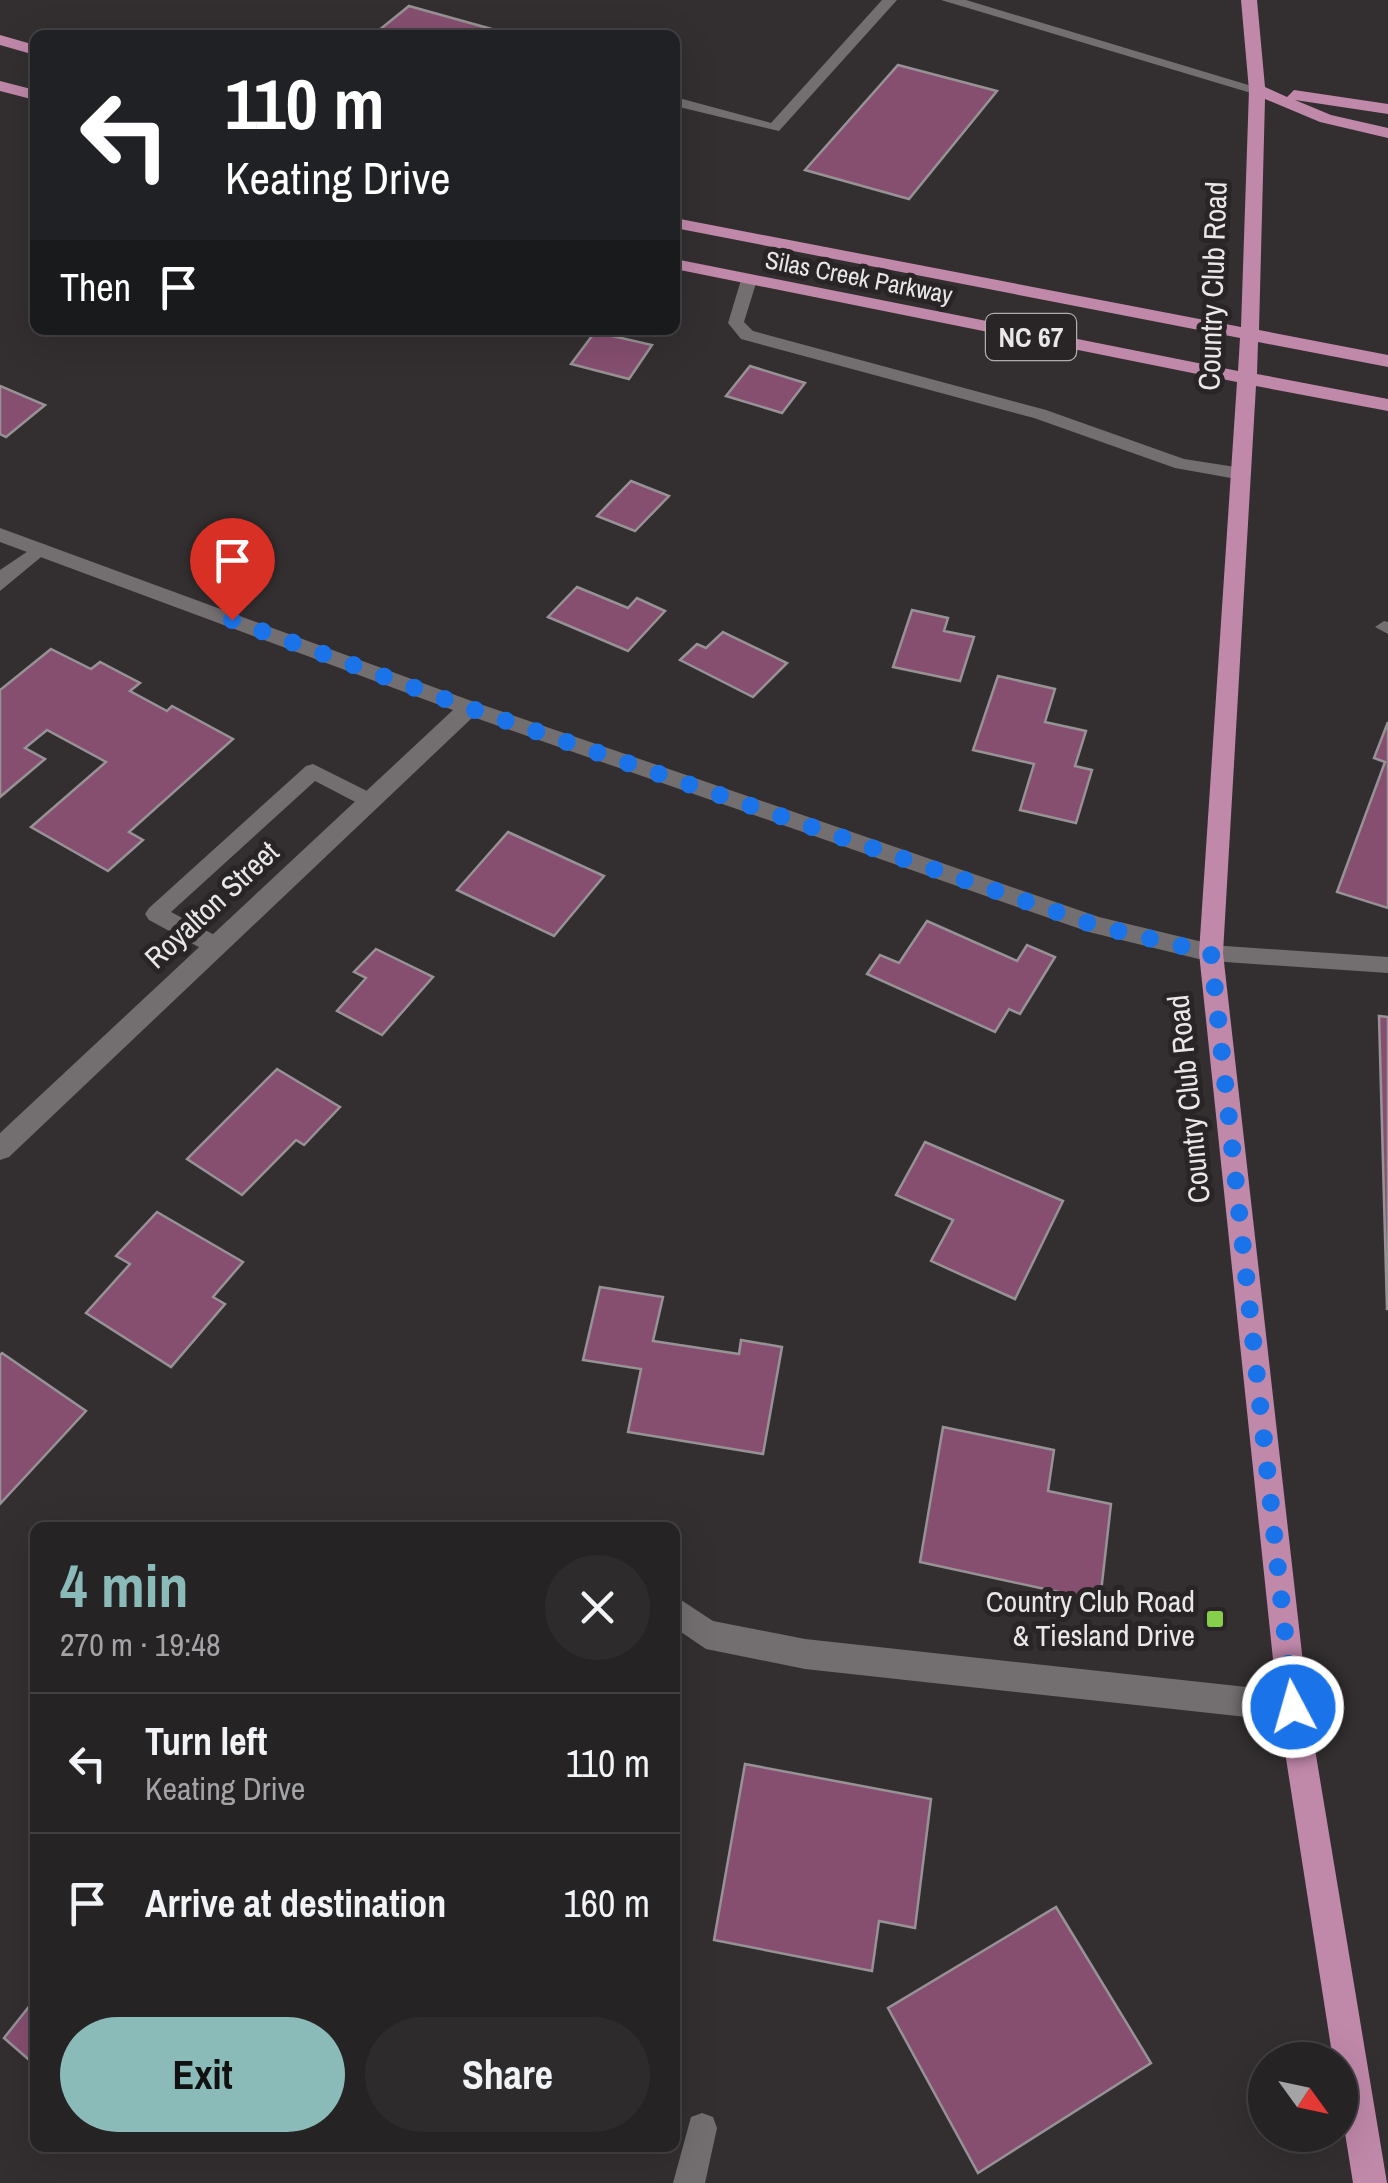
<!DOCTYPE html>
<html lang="en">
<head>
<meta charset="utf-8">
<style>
	:root { --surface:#262325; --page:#2e2b2d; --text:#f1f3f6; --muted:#a4a4a7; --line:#424042; --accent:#8bbbb9 }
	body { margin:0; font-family:"Archivo Narrow",sans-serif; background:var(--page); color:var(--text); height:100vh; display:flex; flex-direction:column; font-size:38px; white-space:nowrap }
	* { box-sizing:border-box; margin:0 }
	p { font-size:32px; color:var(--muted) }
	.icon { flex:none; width:55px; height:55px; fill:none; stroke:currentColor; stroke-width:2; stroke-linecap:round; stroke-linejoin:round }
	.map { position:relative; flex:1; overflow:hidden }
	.drawer { position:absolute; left:30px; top:1522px; width:650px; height:630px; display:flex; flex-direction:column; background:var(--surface); border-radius:15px; box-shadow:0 10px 40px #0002,0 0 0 2px var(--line) }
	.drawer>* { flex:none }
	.banner { position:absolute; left:30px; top:30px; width:650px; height:305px; border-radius:15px; box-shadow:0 10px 40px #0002,0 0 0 2px var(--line); background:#202124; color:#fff; overflow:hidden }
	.needle { width:65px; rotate:123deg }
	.fabs { position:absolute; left:1248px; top:2042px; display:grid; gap:20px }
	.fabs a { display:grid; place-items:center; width:110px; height:110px; border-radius:50%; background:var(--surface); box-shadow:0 10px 40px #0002,0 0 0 2px var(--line); font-size:50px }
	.pin { position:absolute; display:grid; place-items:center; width:85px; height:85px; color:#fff; margin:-102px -42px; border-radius:50% 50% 50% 0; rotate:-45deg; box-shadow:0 0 10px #0007 }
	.pin .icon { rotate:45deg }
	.me { position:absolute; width:110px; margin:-55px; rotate:354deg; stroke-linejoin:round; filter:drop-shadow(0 0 8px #0008) }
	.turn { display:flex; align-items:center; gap:35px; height:210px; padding:0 30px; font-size:45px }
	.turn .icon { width:130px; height:130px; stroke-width:2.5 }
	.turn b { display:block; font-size:70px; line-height:85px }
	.then { display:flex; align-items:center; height:95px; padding:0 30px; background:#0003; gap:20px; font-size:38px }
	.round { display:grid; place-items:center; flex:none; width:105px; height:105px; border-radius:52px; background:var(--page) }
	.summary { display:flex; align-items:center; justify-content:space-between; height:170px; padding:0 30px }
	h1 { font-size:60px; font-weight:700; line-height:75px; color:var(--accent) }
	.button { display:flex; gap:20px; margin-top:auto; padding:20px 30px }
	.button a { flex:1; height:115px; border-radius:60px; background:var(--accent); color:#111; font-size:40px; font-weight:700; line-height:115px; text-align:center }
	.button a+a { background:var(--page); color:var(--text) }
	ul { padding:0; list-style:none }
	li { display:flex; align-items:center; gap:30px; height:140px; padding:0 30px; border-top:2px solid var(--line) }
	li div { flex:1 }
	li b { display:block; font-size:38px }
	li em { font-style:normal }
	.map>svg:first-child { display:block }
	.building { fill:#864f70; stroke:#979295; stroke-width:2.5 }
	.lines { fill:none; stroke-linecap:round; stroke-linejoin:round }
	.service { fill:#736f71; fill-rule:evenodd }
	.minor { fill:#736f71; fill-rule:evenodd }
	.primary { fill:#c088a9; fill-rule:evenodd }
	.route { stroke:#1a73e8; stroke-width:18; stroke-dasharray:0 32.4 }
	.poi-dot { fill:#85cf4d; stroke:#292527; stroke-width:4 }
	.labels { text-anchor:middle; stroke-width:10; stroke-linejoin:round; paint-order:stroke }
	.far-street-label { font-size:25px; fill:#e9e7e8; stroke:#292527 }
	.shield { fill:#292527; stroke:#afadae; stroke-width:2.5 }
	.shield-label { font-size:28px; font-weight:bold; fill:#e9e7e8 }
	.street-label { font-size:30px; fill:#e9e7e8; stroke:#292527 }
	.poi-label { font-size:30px; fill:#e9e7e8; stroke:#292527; text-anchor:end }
</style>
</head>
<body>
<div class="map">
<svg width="1388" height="2183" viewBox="0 0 1388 2183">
	<rect width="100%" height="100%" fill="#332f31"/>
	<g class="building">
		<path d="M409,6L513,35H373Z"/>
		<path d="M898,65L997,91L909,199L805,170Z"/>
		<path d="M595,332L652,345L629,379L571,364Z"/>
		<path d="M750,366L805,383L782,413L726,396Z"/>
		<path d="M0,386L45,405L6,437L0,434Z"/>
		<path d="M631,481L669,496L635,531L597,516Z"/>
		<path d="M577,587L628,608L637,598L665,611L628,651L548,617Z"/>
		<path d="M912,610L948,618L944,631L974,637L960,681L893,667Z"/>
		<path d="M723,632L787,663L753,697L680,660L697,644L706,648Z"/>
		<path d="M51,649L91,669L100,662L140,683L130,691L167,711L172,706L233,739L129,832L143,840L108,871L31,827L106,762L47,730L25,748L45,759L0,797V690Z"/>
		<path d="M998,676L1055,689L1045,722L1086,731L1075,766L1092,770L1076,823L1020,810L1034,764L973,750Z"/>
		<path d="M1388,722V908L1337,892L1385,762L1374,758Z"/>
		<path d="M508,832L604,876L554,936L457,890Z"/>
		<path d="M927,921L1017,961L1027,945L1055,957L1020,1014L1009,1009L995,1032L867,974L880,955L899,963Z"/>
		<path d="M376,949L433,977L382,1035L337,1011L366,978L354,972Z"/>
		<path d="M1379,1016L1388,1017V1309H1387Z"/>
		<path d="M277,1069L340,1107L304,1145L296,1140L242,1195L187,1159Z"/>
		<path d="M925,1142L1063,1201L1015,1299L931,1261L953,1220L896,1195Z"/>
		<path d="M157,1212L243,1262L213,1297L225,1304L171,1367L86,1313L130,1264L116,1256Z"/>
		<path d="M600,1287L663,1297L653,1341L739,1354L741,1340L782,1347L763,1454L628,1432L641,1369L583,1360Z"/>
		<path d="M2,1353L86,1411L0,1504V1355Z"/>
		<path d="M943,1427L1054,1450L1048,1491L1111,1504L1100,1601L920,1562Z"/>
		<path d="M745,1764L931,1799L915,1928L879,1921L872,1971L714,1940Z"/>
		<path d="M1056,1907L1151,2063L978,2173L888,2008Z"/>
		<path d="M35,1999V2065L4,2038Z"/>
	</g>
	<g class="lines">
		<g class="service">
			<path d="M882,0H897L779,131L675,106V97L771,123Z"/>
			<path d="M749,275L757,280L744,322L753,331L1046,410L1184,459L1242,468L1251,474L1242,480L1175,468L1034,418L741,339L728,323L741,280Z"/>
			<path d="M40,543L46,545V553L0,591V570Z"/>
			<path d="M1384,621L1388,622V634L1375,627Z"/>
			<path d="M313,764L377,796L380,801L377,806H363L315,781L171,912L224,940L227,946L224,952H208L149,920L145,914L149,908L306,766Z"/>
			<path d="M1211,945L1388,957V973L1211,961L1200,953Z"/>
			<path d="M702,2113L713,2117L717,2128L705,2183H673L691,2117Z"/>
		</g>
		<g class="minor">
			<path d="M941,0H966L1265,90L1251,93Z"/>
			<path d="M0,528L477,703L1099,917L1211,944L1219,946L1223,953L1219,960L1211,962L1089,932L473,717L9,1157L0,1160V1133L453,710L0,542Z"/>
			<path d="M675,1596L713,1621L805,1639L1293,1692L1304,1696L1308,1707L1304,1718L1293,1722L805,1669L706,1649L675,1628Z"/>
		</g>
		<g class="primary">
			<path d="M1241,0H1257L1265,87L1287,97L1294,90L1388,104V114L1295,100L1331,115L1388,128V138L1320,122L1265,99L1259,330L1388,355V367L1258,342L1257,374L1388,399V411L1256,386L1223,953L1308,1707L1387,2183H1353L1340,2102V2060H1333L1278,1707L1199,953L1237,382L675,269V259L1238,371L1240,338L675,228V218L1241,327L1249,90Z"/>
			<path d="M0,35L35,45V55L0,45Z"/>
			<path d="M0,81L35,90V100L0,91Z"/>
		</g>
	</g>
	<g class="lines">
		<path class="route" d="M232,620L469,708L1097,926L1211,953L1293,1707"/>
	</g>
	<rect class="poi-dot" x="1205" y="1609" width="20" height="20" rx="5"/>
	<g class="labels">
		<g class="far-street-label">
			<text transform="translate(859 277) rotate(11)" y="9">Silas Creek Parkway</text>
		</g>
		<rect class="shield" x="986" y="314" width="90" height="46" rx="8"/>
		<g class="shield-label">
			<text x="1031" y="347">NC 67</text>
		</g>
		<g class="street-label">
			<text transform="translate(1213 286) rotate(-88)" y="10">Country Club Road</text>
			<text transform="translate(212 905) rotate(-43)" y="10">Royalton Street</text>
			<text transform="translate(1189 1099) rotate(-96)" y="10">Country Club Road</text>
		</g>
		<g class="poi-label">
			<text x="1195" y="1612">Country Club Road<tspan x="1195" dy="34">&amp; Tiesland Drive</tspan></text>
		</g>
	</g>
</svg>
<div class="fabs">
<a><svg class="needle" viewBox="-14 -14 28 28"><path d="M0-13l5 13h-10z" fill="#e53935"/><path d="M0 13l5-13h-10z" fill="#a4a4a7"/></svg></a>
</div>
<div class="pin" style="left:232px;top:620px;background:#d93025"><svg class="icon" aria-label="arrive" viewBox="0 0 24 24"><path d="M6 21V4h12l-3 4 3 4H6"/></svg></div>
<svg class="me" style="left:1293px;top:1707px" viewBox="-20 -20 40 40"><circle r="17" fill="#1a73e8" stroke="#fff" stroke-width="3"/><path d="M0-11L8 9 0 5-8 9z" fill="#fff"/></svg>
<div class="banner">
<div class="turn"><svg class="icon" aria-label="left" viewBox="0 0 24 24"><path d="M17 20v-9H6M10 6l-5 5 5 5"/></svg><div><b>110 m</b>Keating Drive</div></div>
<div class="then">Then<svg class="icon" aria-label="arrive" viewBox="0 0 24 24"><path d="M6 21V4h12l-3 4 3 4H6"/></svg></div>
</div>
<section class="drawer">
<div class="summary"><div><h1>4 min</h1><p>270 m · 19:48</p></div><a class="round"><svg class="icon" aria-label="close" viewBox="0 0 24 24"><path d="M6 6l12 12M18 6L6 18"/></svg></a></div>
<ul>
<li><svg class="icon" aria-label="left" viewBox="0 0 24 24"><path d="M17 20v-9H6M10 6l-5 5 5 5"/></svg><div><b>Turn left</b><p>Keating Drive</p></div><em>110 m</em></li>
<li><svg class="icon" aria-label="arrive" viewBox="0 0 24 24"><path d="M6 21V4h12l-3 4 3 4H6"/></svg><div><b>Arrive at destination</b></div><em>160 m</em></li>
</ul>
<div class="button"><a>Exit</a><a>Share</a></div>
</section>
</div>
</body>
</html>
